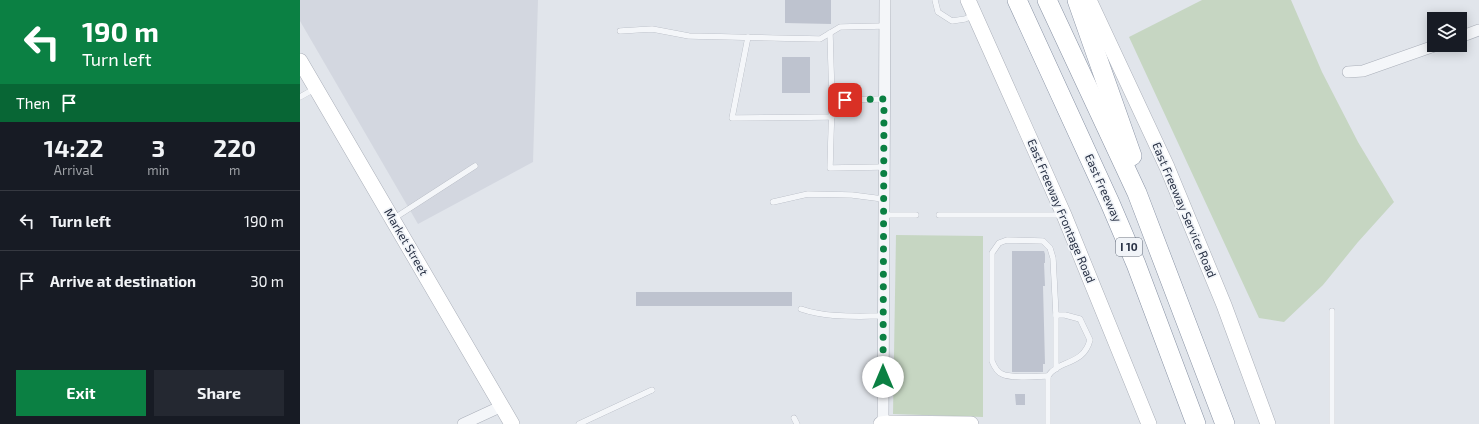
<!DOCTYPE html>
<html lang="en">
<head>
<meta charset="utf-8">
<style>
	:root { --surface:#171b24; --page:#242831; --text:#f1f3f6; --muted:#9ea1a6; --line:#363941; --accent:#0b8043 }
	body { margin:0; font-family:"Exo 2",sans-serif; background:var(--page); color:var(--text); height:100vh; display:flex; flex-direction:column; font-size:15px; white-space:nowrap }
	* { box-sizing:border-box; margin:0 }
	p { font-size:13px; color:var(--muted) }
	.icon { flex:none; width:22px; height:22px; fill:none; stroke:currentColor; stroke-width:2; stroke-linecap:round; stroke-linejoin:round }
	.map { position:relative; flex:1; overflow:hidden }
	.side { display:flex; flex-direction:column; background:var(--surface); width:300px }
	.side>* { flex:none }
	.guide { background:#0b8043; color:#fff; overflow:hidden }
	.fabs { position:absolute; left:1127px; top:12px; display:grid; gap:8px }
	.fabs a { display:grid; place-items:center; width:40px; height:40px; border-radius:0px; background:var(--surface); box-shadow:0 2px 10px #0003; font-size:20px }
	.pin { position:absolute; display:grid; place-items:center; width:34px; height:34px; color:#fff; margin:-17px; border-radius:8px; box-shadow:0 2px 6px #0006 }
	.me { position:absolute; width:44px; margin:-22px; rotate:0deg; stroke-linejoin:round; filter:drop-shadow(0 0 3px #0008) }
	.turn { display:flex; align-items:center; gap:14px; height:84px; padding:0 16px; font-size:18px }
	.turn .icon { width:52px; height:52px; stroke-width:2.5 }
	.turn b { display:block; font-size:28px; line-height:34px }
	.then { display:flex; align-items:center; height:38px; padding:0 16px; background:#0003; gap:8px; font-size:15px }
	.eta { display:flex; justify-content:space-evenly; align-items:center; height:68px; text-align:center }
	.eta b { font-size:24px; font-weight:700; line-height:28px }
	.cta { display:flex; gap:8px; margin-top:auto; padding:8px 16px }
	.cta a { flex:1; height:46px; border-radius:0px; background:var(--accent); color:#fff; font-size:16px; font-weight:700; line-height:46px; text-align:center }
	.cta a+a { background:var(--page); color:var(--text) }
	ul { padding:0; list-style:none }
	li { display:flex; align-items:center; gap:12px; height:60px; padding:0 16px; border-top:1px solid var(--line) }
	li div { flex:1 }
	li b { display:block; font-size:15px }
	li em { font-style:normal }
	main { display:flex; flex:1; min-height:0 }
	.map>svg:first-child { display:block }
	.built { fill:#d3d7e0 }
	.green { fill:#c6d6c2 }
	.building { fill:#bec3cf }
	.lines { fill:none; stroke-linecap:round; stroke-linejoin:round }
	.lane-casing { stroke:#aaafb9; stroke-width:6 }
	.street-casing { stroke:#aaafb9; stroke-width:12 }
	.secondary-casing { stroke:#aaafb9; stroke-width:16 }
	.highway-casing { stroke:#8791a3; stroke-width:20 }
	.lane { stroke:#f4f6f9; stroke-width:5.5 }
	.street { stroke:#f4f6f9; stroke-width:11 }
	.secondary { stroke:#fff; stroke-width:15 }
	.highway { stroke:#fff; stroke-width:19 }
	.route { stroke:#0b8043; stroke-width:7; stroke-dasharray:0 12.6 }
	.labels { text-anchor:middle; stroke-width:3.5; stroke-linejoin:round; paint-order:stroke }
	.shield { fill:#f1f4f8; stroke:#646c7b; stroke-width:1 }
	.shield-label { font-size:11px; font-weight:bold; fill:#283145 }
	.street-label { font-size:12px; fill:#283145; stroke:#f1f4f8 }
</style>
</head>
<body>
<main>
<section class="side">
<div class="guide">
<div class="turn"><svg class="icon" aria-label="left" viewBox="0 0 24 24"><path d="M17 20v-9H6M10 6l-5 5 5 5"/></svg><div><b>190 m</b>Turn left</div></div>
<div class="then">Then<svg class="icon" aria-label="arrive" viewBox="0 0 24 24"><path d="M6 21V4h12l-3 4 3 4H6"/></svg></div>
</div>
<div class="eta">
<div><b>14:22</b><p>Arrival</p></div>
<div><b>3</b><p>min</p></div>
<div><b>220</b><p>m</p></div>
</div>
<ul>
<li><svg class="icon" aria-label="left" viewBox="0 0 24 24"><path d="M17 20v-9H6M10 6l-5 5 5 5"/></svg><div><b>Turn left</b></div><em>190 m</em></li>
<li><svg class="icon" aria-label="arrive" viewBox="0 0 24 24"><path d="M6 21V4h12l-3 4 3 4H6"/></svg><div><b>Arrive at destination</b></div><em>30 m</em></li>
</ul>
<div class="cta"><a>Exit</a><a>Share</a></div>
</section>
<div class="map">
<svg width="1179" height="424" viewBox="0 0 1179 424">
	<rect width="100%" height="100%" fill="#e1e5eb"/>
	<path class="built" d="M0,0H238L233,162L118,224L0,21Z"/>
	<g class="green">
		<path d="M902,0H991L1022,72L1058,142L1094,202L1058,242L1023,285L984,322L959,318L829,37Z"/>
		<path d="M596,235L683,236V417L593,414Z"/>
	</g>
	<g class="building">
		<path d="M485,0H531V24L485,23Z"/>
		<rect x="482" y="57" width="28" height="36"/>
		<path d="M712,251H744L745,254V263H744L745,286H743L745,364H743V372H712Z"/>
		<rect x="336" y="292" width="156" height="14"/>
		<path d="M715,394H725V405H716Z"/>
	</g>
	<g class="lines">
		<defs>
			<g id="lane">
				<path d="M635,0L638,12L652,21L665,19L674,15"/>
				<path d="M320,31L352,29L389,36L520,39L540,27L584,26"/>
				<path d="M530,33L532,100L584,99"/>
				<path d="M448,37L432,118L532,117"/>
				<path d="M0,97L16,88"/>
				<path d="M532,100L530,168L583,167"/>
				<path d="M473,202L508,194L552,195L583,199"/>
				<path d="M583,215H616"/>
				<path d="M639,215H762"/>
				<path d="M93,219L175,166"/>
				<path d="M501,309C527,318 556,316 583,316"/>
				<path d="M748,376C735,376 713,379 702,374C697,372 694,366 692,361V253L699,243L707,240L743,241L750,248L753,258L756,315"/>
				<path d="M494,418L497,424"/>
				<path d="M279,424L352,390"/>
				<path d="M748,424V376C760,359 783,366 790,340L780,319L765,315H756V369"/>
				<path d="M1032,424V311"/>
			</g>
			<g id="street">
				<path d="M1160,37L1179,30"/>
				<path d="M1048,72L1063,71L1137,45"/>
				<path d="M583,423L585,0"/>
				<path d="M163,424L202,406"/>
			</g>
			<g id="secondary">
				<path d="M668,0L764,215L849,424"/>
				<path d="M789,0L867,167L924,305L968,424"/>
				<path d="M0,61L212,424"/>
				<path d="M581,424L589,423L671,424"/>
			</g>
			<g id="highway">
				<path d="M717,0L810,203L836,264L896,424"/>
				<path d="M747,0L837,193L925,424"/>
				<path d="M777,0L832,156"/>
			</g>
		</defs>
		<use href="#lane" class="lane-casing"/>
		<use href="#street" class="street-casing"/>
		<use href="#secondary" class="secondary-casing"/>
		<use href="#highway" class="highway-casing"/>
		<use href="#lane" class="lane"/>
		<use href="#street" class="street"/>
		<use href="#secondary" class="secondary"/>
		<use href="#highway" class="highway"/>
	</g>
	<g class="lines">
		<path class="route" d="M545,100L584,99L583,377"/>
	</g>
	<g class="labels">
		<rect class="shield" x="816" y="238" width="26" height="18" rx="3"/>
		<g class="shield-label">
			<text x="829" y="251">I 10</text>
		</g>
		<g class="street-label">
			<text transform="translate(803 188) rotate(66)" y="4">East Freeway</text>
			<text transform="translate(884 210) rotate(67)" y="4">East Freeway Service Road</text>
			<text transform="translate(761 211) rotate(67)" y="4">East Freeway Frontage Road</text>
			<text transform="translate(106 242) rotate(60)" y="4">Market Street</text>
		</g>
	</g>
</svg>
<div class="fabs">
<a><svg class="icon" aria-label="layers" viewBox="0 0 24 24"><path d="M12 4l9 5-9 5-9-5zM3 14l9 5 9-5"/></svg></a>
</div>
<div class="pin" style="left:545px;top:100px;background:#d93025"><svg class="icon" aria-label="arrive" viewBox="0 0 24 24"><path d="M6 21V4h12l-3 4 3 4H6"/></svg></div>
<svg class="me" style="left:583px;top:377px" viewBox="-20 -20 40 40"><circle r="19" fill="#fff"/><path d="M0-13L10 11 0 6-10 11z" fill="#0b8043"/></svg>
</div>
</main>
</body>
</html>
